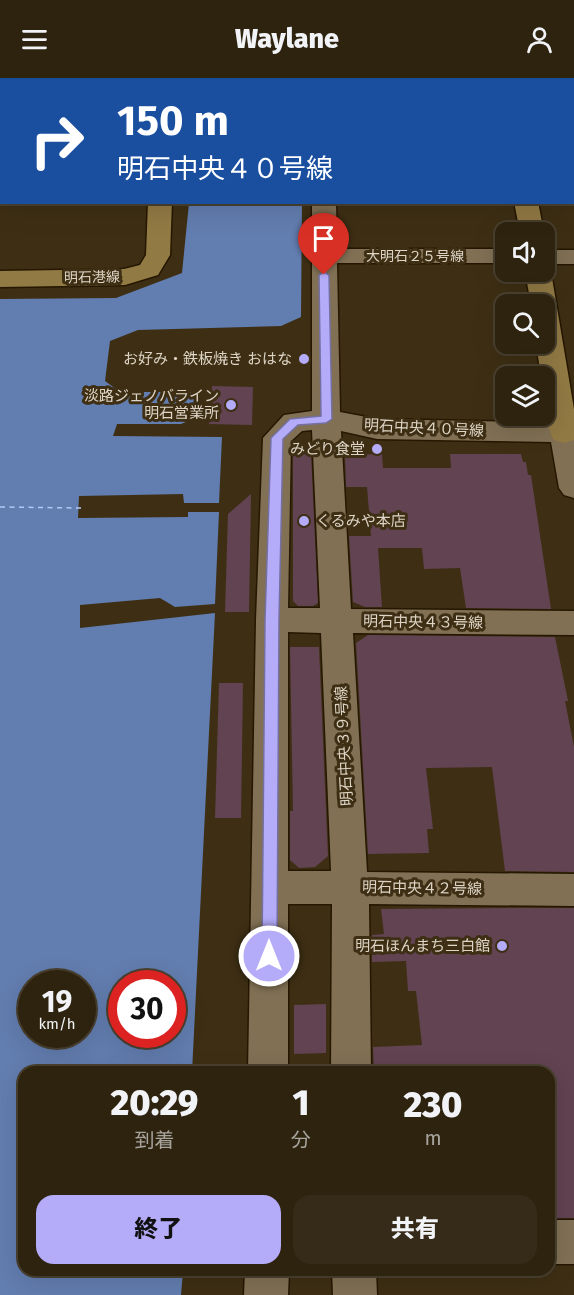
<!DOCTYPE html>
<html lang="ja">
<head>
<meta charset="utf-8">
<style>
	:root { --surface:#2e230f; --page:#362b18; --text:#f1f3f6; --muted:#a7a49e; --line:#49402f; --accent:#b4acf9 }
	body { margin:0; font-family:"Fira Sans","Noto Sans JP",sans-serif; background:var(--page); color:var(--text); height:100vh; display:flex; flex-direction:column; font-size:22px; white-space:nowrap }
	* { box-sizing:border-box; margin:0 }
	p { font-size:20px; color:var(--muted) }
	.icon { flex:none; width:33px; height:33px; fill:none; stroke:currentColor; stroke-width:2; stroke-linecap:round; stroke-linejoin:round }
	.map { position:relative; flex:1; overflow:hidden }
	.panel { position:absolute; left:18px; top:988px; width:537px; height:210px; display:flex; flex-direction:column; background:var(--surface); border-radius:18px; box-shadow:0 6px 24px #0002,0 0 0 2px var(--line) }
	.panel>* { flex:none }
	.banner { position:absolute; left:0px; top:0px; width:574px; height:126px; box-shadow:0 6px 24px #0002,0 0 0 2px var(--line); background:#1a4fa0; color:#fff; overflow:hidden }
	.controls { position:absolute; left:495px; top:144px; display:grid; gap:12px }
	.controls a { display:grid; place-items:center; width:60px; height:60px; border-radius:12px; background:var(--surface); box-shadow:0 6px 24px #0002,0 0 0 2px var(--line); font-size:30px }
	.speed { position:absolute; left:18px; top:892px; display:flex; gap:12px; font-size:30px; font-weight:700; text-align:center }
	.speed>* { display:grid; place-content:center; width:78px; height:78px; border-radius:50%; background:var(--surface); box-shadow:0 6px 24px #0002,0 0 0 2px var(--line); line-height:1 }
	.speed small { font-size:15px; font-weight:400 }
	.speed .limit { border:9px solid #d22; background:#fff; color:#111 }
	.pin { position:absolute; display:grid; place-items:center; width:51px; height:51px; color:#fff; margin:-62px -26px; border-radius:50% 50% 50% 0; rotate:-45deg; box-shadow:0 0 6px #0007 }
	.pin .icon { rotate:45deg }
	.me { position:absolute; width:66px; margin:-33px; rotate:0deg; stroke-linejoin:round; filter:drop-shadow(0 0 4px #0008) }
	.turn { display:flex; align-items:center; gap:21px; height:126px; padding:0 18px; font-size:27px }
	.turn .icon { width:78px; height:78px; stroke-width:2.5 }
	.turn b { display:block; font-size:42px; line-height:51px }
	.eta { display:flex; justify-content:space-evenly; align-items:center; height:102px; text-align:center }
	.eta b { font-size:36px; font-weight:800; line-height:42px }
	.button { display:flex; gap:12px; margin-top:auto; padding:12px 18px }
	.button a { flex:1; height:69px; border-radius:18px; background:var(--accent); color:#111; font-size:24px; font-weight:800; line-height:69px; text-align:center }
	.button a+a { background:var(--page); color:var(--text) }
	header { display:flex; justify-content:space-between; align-items:center; height:78px; padding:0 18px; background:var(--surface); font-size:27px; font-weight:800 }
	.map>svg:first-child { display:block }
	.water { fill:#627daf; fill-rule:evenodd }
	.lines { fill:none; stroke-linecap:round; stroke-linejoin:round }
	.ferry { stroke:#b1c9f6; stroke-width:1.5; stroke-dasharray:5 4.5; stroke-linecap:butt }
	.building { fill:#614352 }
	.minor-casing { stroke:#251700; stroke-width:3 }
	.major-casing { stroke:#251700; stroke-width:3 }
	.minor { fill:#817054; fill-rule:evenodd }
	.major { fill:#927a44; fill-rule:evenodd }
	.route { fill:#b4acf9; stroke:#7570a2; stroke-width:1.5 }
	.poi-dot { fill:#b4acf9; stroke:#3e2f14; stroke-width:2 }
	.labels { text-anchor:middle; stroke-width:6; stroke-linejoin:round; paint-order:stroke }
	.far-street-label { font-size:14px; fill:#ded5c6; stroke:#3e2f14 }
	.poi-label { font-size:15px; fill:#ded5c6; stroke:#3e2f14; text-anchor:end }
	.street-label { font-size:15px; fill:#ded5c6; stroke:#3e2f14 }
</style>
</head>
<body>
<header><svg class="icon" aria-label="menu" viewBox="0 0 24 24"><path d="M4 6h16M4 12h16M4 18h16"/></svg>Waylane<svg class="icon" aria-label="person" viewBox="0 0 24 24"><circle cx="12" cy="8" r="4"/><path d="M4 21q1-7 8-7t8 7"/></svg></header>
<div class="map">
<svg width="574" height="1217" viewBox="0 0 574 1217">
	<rect width="100%" height="100%" fill="#3e2f14"/>
	<path class="water" d="M189,125H302L301,239L281,248L138,252L110,263L105,303L120,314H200L198,339L181,346H117L113,358L222,359L219,425H184L183,416L79,418L78,440L188,439V434H219L215,526L175,529L160,520L80,527V550L215,535L192,994H24V1192L183,1193L181,1217H0V221L116,220L182,195ZM32,906H82V957H32ZM122,906H172V957H122Z"/>
	<g class="lines">
		<path class="ferry" d="M0,429L81,430"/>
	</g>
	<g class="building">
		<path d="M212,308L253,309L252,347L209,346Z"/>
		<path d="M293,375H311L318,525L313,528H298L293,523Z"/>
		<path d="M382,376L383,390H451L450,376H521L523,384H526L528,397H531L551,531L466,530L460,490L424,491L422,470H378L382,529H365L353,524L349,458H371L367,409H346L345,377Z"/>
		<path d="M251,416L249,534H225L228,436Z"/>
		<path d="M368,557L555,559L568,623H565L574,669V794L505,793L492,689L426,690L433,751H427L429,775L368,776L356,565Z"/>
		<path d="M290,569H319L328,778L315,789L299,790L290,782V733H293Z"/>
		<path d="M219,605H243L241,740H215Z"/>
		<path d="M510,830H574V1140H549V994H374L373,969L422,967L416,913H408L406,883L372,884V857L384,856L381,831Z"/>
		<path d="M326,926V975L294,976V927Z"/>
	</g>
	<g class="lines">
		<defs>
			<g id="minor">
				<path d="M214,0H236V2H215Z"/>
				<rect x="0" y="54" width="2" height="14"/>
				<path d="M312,124H336L337,171H506V185H337L340,334L377,341L574,345V420L564,417L559,410L551,364L377,361L341,353L351,531L574,533V557L353,555L367,794L574,796V828L369,826L371,994H331L332,826H288V994H248L256,542L263,360L284,337L312,333ZM312,352L320,530H288L291,363L302,353ZM288,554L321,555L331,793H288Z"/>
				<rect x="544" y="172" width="30" height="14"/>
				<rect x="549" y="1142" width="25" height="44"/>
				<path d="M245,1192H289L288,1217H244Z"/>
				<path d="M332,1192H376L377,1217H333Z"/>
			</g>
			<g id="major">
				<rect x="115" y="0" width="22" height="2"/>
				<path d="M491,0H513V2H492Z"/>
				<path d="M148,124H172L170,177L158,197L125,207L0,209V193L124,191L140,187L146,177Z"/>
				<path d="M514,124H538L544,154H520Z"/>
				<path d="M544,188L551,194L574,331V362L564,365L554,362C544,345 544,318 544,298H541L536,266H544V226H531L525,194H544Z"/>
			</g>
		</defs>
		<use href="#minor" class="minor-casing"/>
		<use href="#major" class="major-casing"/>
		<use href="#minor" class="minor"/>
		<use href="#major" class="major"/>
	</g>
	<path class="route" d="M324,194L329,197L332,341L326,345L298,347L283,361L279,542L277,878L275,884L269,886L264,884L262,878L265,542L271,360L290,341L321,338L319,197Z"/>
	<g class="poi-dot">
		<circle cx="304" cy="281" r="6"/>
		<circle cx="231" cy="327" r="6"/>
		<circle cx="377" cy="371" r="6"/>
		<circle cx="304" cy="443" r="6"/>
		<circle cx="502" cy="868" r="6"/>
	</g>
	<g class="labels">
		<g class="far-street-label">
			<text x="415" y="183">大明石２５号線</text>
			<text transform="translate(92 199) rotate(-1)" y="5">明石港線</text>
		</g>
		<g class="poi-label">
			<text x="292" y="286">お好み・鉄板焼き おはな</text>
			<text x="219" y="323">淡路ジェノバライン<tspan x="219" dy="17">明石営業所</tspan></text>
			<text x="365" y="376">みどり食堂</text>
			<text x="316" y="448" text-anchor="start">くるみや本店</text>
			<text x="490" y="873">明石ほんまち三白館</text>
		</g>
		<g class="street-label">
			<text transform="translate(424 350) rotate(3)" y="5">明石中央４０号線</text>
			<text transform="translate(423 544) rotate(1)" y="5">明石中央４３号線</text>
			<text transform="translate(344 668) rotate(-93)" y="5">明石中央３９号線</text>
			<text transform="translate(422 810) rotate(1)" y="5">明石中央４２号線</text>
		</g>
	</g>
</svg>
<div class="controls">
<a><svg class="icon" aria-label="sound" viewBox="0 0 24 24"><path d="M4 9h4l5-4v14l-5-4H4zM17 9q2 3 0 6"/></svg></a>
<a><svg class="icon" aria-label="search" viewBox="0 0 24 24"><circle cx="10" cy="10" r="6"/><path d="M15 15l6 6"/></svg></a>
<a><svg class="icon" aria-label="layers" viewBox="0 0 24 24"><path d="M12 4l9 5-9 5-9-5zM3 14l9 5 9-5"/></svg></a>
</div>
<div class="speed"><div>19<small>km/h</small></div><div class="limit">30</div></div>
<div class="pin" style="left:324px;top:197px;background:#d93025"><svg class="icon" aria-label="arrive" viewBox="0 0 24 24"><path d="M6 21V4h12l-3 4 3 4H6"/></svg></div>
<svg class="me" style="left:269px;top:878px" viewBox="-20 -20 40 40"><circle r="17" fill="#b4acf9" stroke="#fff" stroke-width="3"/><path d="M0-11L8 9 0 5-8 9z" fill="#fff"/></svg>
<div class="banner">
<div class="turn"><svg class="icon" aria-label="right" viewBox="0 0 24 24"><path d="M7 20v-9h11M14 6l5 5-5 5"/></svg><div><b>150 m</b>明石中央４０号線</div></div>
</div>
<section class="panel">
<div class="eta">
<div><b>20:29</b><p>到着</p></div>
<div><b>1</b><p>分</p></div>
<div><b>230</b><p>m</p></div>
</div>
<div class="button"><a>終了</a><a>共有</a></div>
</section>
</div>
</body>
</html>
